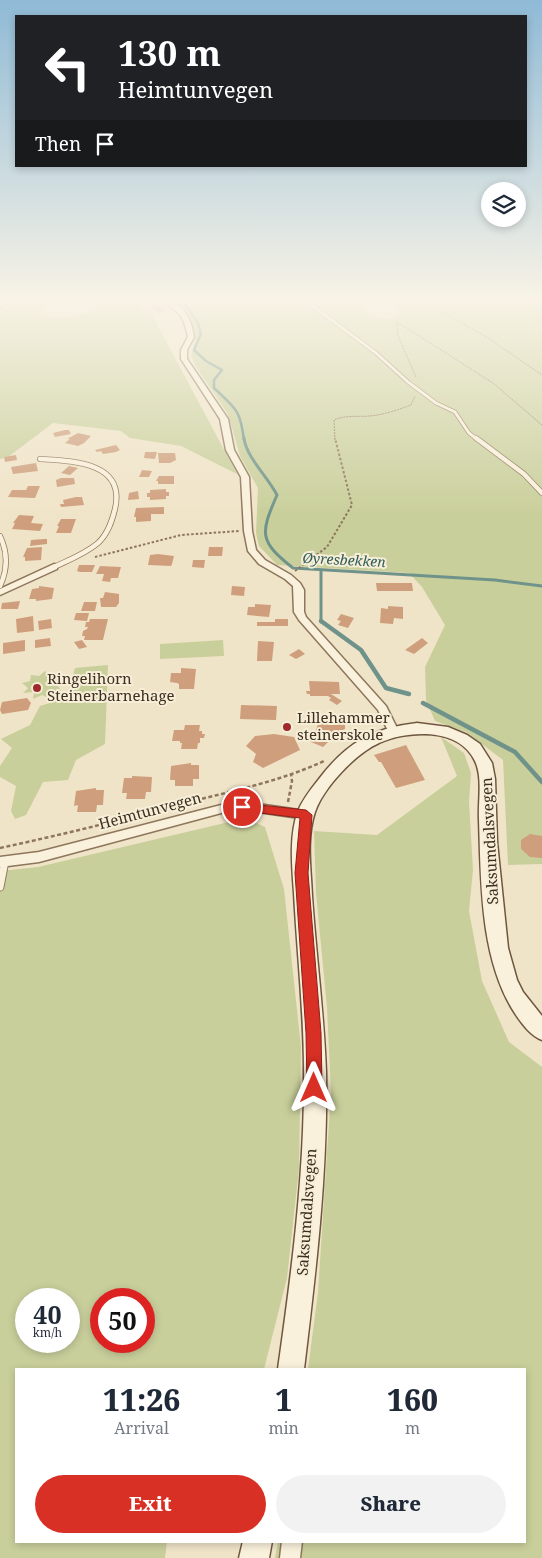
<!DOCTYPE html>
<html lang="en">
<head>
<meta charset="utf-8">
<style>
	:root { --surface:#fff; --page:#f2f2f3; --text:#1f2937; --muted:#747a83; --accent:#d93025 }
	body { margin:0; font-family:"Noto Serif",serif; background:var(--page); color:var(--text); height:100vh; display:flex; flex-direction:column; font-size:19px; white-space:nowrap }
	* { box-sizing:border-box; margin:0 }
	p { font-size:16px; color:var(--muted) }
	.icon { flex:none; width:28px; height:28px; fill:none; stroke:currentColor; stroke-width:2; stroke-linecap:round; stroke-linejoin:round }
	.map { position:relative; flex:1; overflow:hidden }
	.panel { position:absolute; left:15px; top:1368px; width:511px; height:175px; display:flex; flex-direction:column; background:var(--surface); border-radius:0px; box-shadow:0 2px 8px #0003 }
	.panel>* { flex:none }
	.hud { position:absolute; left:15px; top:15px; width:512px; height:152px; border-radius:0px; box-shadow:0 2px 8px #0003; background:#202124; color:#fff; overflow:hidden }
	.controls { position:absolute; left:481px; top:182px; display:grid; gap:10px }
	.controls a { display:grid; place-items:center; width:45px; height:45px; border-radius:50%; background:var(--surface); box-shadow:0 2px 8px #0003; font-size:25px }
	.speed { position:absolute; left:15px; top:1288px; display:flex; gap:10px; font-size:25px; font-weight:700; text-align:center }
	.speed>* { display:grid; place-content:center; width:65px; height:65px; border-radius:50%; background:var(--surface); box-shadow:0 2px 8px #0003; line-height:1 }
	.speed small { font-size:12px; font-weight:400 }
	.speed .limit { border:8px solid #d22; background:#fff; color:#111 }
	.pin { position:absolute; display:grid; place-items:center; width:42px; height:42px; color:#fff; margin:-21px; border:2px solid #fff; border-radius:50%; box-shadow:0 1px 5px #0007 }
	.me { position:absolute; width:55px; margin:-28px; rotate:0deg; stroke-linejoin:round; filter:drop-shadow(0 0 4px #0008) }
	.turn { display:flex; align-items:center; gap:18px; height:105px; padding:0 20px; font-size:22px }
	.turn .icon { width:65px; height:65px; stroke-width:2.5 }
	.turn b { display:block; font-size:35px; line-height:42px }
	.then { display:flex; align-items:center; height:48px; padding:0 20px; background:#0003; gap:10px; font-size:19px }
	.eta { display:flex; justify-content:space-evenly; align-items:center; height:85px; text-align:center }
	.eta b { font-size:30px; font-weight:800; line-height:35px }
	.cta { display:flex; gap:10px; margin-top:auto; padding:10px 20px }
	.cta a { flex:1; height:58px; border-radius:30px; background:var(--accent); color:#fff; font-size:20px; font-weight:800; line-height:58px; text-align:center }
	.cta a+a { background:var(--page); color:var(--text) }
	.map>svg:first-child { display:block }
	.green { fill:#c9cf9b; fill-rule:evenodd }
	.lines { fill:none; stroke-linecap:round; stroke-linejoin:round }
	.stream-far2 { stroke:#6f938a; stroke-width:2.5 }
	.stream-far1 { stroke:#6f938a; stroke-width:3 }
	.stream { stroke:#6f938a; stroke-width:4.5 }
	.building { fill:#cf9f7d }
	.service-far2-casing { stroke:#8d765c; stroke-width:4.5 }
	.service-far1-casing { stroke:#8d765c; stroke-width:6 }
	.service-casing { stroke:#8d765c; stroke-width:9 }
	.minor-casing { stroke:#8d765c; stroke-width:3 }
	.secondary-casing { stroke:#6f573f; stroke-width:3 }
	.path-far2 { stroke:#8d765c; stroke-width:1; stroke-dasharray:2 1; stroke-linecap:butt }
	.path-far1 { stroke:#8d765c; stroke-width:2; stroke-dasharray:2.5 2; stroke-linecap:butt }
	.path { stroke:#8d765c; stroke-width:2.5; stroke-dasharray:4 2.5; stroke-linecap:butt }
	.service-far2 { stroke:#faf1dc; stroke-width:3 }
	.service-far1 { stroke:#faf1dc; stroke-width:4.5 }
	.service { stroke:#faf1dc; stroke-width:7 }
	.minor { fill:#faf1dc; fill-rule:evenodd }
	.secondary { fill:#faf1dc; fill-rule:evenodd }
	.route { fill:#d93025; stroke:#8d1f18 }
	.poi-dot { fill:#9e2a2b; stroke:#f7eed8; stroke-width:2 }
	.labels { text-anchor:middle; stroke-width:4; stroke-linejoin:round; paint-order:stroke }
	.far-water-label { font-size:14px; font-style:italic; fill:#2f5d5a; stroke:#f7eed8 }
	.poi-label { font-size:15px; fill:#3d2e20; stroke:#f7eed8; text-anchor:start }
	.street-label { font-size:15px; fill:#3d2e20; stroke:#f7eed8 }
</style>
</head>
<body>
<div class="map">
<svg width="542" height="1558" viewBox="0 0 542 1558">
	<rect width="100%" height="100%" fill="#f0e4c8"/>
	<g class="green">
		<path d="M0,298H7L4,301H39L46,305L39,313L43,317C57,317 72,318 86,314C105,308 121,287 143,301L141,308L151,313L237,474L181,446L130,438L121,431L53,423L8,457L0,459Z"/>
		<path d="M166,298H358L368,315L390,319L400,312L390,298H384H542V864L508,865L503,760L466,732L435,721L426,700L425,667L445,625L422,587L409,573L277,565L259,546L256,533L258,488L240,456L228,414L196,367L191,356L196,337L191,319L179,305Z"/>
		<path d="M223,640L224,656L160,659V644Z"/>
		<path d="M108,665L105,744L76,760L68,780L43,782L26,815L15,819L11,811L16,786L0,777V766L12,748L1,739L30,725L40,706L56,701L66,702L75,668Z"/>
		<path d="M45,671L49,675L59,673L58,679L65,681L58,686L61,691H51L49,698L42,695L33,699L34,692L23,693L28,688L22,683L30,681L31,675L39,676Z"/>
		<path d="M441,737L464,753L471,773L469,802L473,870L469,911L482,981L509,1042L542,1067V1558H275L278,1541H525V1369H308L318,1292L331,1092L327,1008L316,893L314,831L377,835L457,776Z"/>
		<path d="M246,818L265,827L284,889L301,1047L299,1169L287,1278L264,1369H16V1541H167L165,1558H0V871L38,867ZM26,1299H69V1341H26ZM101,1299H144V1341H101Z"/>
	</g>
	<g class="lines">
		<path class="stream-far2" d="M181,298L198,323L201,334L194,350L206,361L222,370L214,380V388C236,409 240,409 244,440"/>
		<g class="stream-far1">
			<path d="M244,438C246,457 268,477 277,495C260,534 259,541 293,568L495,580L542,586"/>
			<path d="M321,571V622"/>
		</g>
		<g class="stream">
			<path d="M321,621L361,650L386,688L409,694"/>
			<path d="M423,703L515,752L542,782"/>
		</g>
	</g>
	<g class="building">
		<path d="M160,305L163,308L167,311L158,313L151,307Z"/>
		<path d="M65,430H69L71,434L55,437L53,433Z"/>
		<path d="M78,433L91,436L84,443L78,446L65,443L70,439H67Z"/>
		<path d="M116,445L120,450L116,452L103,454L101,451L97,452L95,450Z"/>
		<path d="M145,452H157L155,459L144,458Z"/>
		<path d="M158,453H175L176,460L170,463H159Z"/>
		<path d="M16,455L17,460L5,462L4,457Z"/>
		<path d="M36,463L38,471L13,474L11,467Z"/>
		<path d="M69,466L78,468L70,475L61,473Z"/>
		<path d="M142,470L152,471L149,477H139Z"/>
		<path d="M159,476H174V484H158V481H156Z"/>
		<path d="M61,478H74L75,484L57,487L56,480Z"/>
		<path d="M28,486H40L35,498L8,497L12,490H26Z"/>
		<path d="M166,489V492H169V496H166V499L150,500V497H147V493H150V490Z"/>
		<path d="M138,491L139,499L128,500L129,493Z"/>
		<path d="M76,497H82L84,505L61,507L60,504H64L63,500Z"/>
		<path d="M164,507V514H151V521L136,522V517H134L136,508Z"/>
		<path d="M19,515L34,516L31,523L43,524L40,531L12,529L15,523H13Z"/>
		<path d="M61,519H76L71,533H56L59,526H57Z"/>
		<path d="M44,539H47V544L30,546L31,540Z"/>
		<path d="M42,547L41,560L25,561V557H23L27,548Z"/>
		<path d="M209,547H223L222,556H208Z"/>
		<path d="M158,554L174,556L172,564L171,566L148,565L150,555Z"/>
		<path d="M193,560H205L204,568L192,567Z"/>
		<path d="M79,565H95L92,572H80L77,571Z"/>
		<path d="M100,566L121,567L118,578H111L110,582L102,581L104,574H96Z"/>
		<path d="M376,583H412L413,591H377Z"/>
		<path d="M39,586L54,588L52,599L36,601V599H29L32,589L39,588Z"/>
		<path d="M232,586L245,587L244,596L231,595Z"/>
		<path d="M105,592L119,594V603L116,607H101L100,598H103Z"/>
		<path d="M20,601L18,609H1L2,603Z"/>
		<path d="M84,602H97L95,611H81Z"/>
		<path d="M255,604L271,605L269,617L247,615L248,607H255Z"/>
		<path d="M388,606L403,607V619L394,618L393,624L380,623L381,608L388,609Z"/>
		<path d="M76,613H89L87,621L74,620Z"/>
		<path d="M341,614L354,618L348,628L338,625L341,621L337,620Z"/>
		<path d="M33,616L34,631L17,633L16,619Z"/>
		<path d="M51,619L52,628L39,630L38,621Z"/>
		<path d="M90,619H108L103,640H84L85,636H82L83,631L87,629L88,627H85L86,622H89Z"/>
		<path d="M275,619H288V626H257V622H275Z"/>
		<path d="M50,638L51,646L35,648V640Z"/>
		<path d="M422,638L428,643L414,654L405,650Z"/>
		<path d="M25,640V651L3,654V643Z"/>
		<path d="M82,640L87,647L79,649L74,642Z"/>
		<path d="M258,641L274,642L272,661H257Z"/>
		<path d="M299,649L305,654L296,659L289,655Z"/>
		<path d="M181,668L196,669L194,689H179V684L177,683L170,682L171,673H181Z"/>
		<path d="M309,681L339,682L340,694H331L342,701L337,705L329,700L331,698L328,696H310V694H307L306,691H310Z"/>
		<path d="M27,698L31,703L28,710L2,714L0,710L2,702Z"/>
		<path d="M241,705L277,706L276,720L240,719Z"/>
		<path d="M320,718L331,721L339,719L345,721V729L337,733L323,747L311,742L309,738L315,733Z"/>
		<path d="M185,725H200L199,731H202V734H205L204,738H200V743H198L197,749H181L182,743H180V741H172L174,730H184Z"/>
		<path d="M274,734L294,737L300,750L263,768L253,762L256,754L246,746L255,736Z"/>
		<path d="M406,745L425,780L396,788L381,762H379L374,755Z"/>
		<path d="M191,763V765H199V779H193V786H175V780H170L171,766Z"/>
		<path d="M132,776L152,777L151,792H146L145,799H126L127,793H122L124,778H132Z"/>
		<path d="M96,788V790H104L103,805H97L96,812H77L78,805L74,806L76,791Z"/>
		<path d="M530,834L542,836V858L530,857L521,849V840Z"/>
	</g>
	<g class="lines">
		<defs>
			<path id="service-far2" d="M302,298L376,353L408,382L436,403L455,412L469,433L478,440"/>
			<g id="service-far1">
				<path d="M476,438L524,474L542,493"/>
				<path d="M40,459C73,461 126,462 115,509C112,521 108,534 98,543C85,554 69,560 54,567"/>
				<path d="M0,536C8,553 8,569 0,586"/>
			</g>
			<path id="service" d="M0,887L5,861"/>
			<g id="minor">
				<path d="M10,298H17L0,307V303Z"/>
				<path d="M158,298C170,297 186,309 190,321C192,326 193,332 194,337L187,350V359L228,419L234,450L249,477L252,531L256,550L265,560L291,575L300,583L304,590V612L306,617L386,706L399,732L398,735H390L378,710L299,620L294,612L293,586L285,579L259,564L248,551L244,531L241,477L226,450L220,419L181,359V350L188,337C182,309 178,314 158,298Z"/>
				<path d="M54,564L57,565V569L0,595V589Z"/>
				<path d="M225,804H258L306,811L310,812L312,815L310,818L306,819L258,812H225L39,862L0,867V857L39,852Z"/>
				<path d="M282,1541H302L300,1558H280Z"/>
			</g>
			<g id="secondary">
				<path d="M417,723L448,727L467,735L480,744L492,763L495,779L497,842L508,948L517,980L523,992L542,1016V1040C531,1036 523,1025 516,1015C480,961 481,883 479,819C478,801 483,778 475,761C459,727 407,730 379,743C356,753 323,788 315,812C306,839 311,869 312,896C316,955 324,1013 326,1072C328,1171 316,1270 304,1369H278C292,1270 305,1171 304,1071C304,1012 297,952 294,893C292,866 289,836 298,811C303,799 311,789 319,779C346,743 373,728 417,723Z"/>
				<path d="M243,1541H272L269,1558H239Z"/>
			</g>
		</defs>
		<use href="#service-far2" class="service-far2-casing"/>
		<use href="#service-far1" class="service-far1-casing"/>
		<use href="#service" class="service-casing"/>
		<use href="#minor" class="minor-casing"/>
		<use href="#secondary" class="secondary-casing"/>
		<g class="path-far2">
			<path d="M397,298L401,308"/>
			<path d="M425,298L433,307L488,338L542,375"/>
			<path d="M397,322L398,336L416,377"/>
			<path d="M397,322L493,383L542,425"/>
			<path d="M335,440L334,420C345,415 357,417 369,416C383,415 398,410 411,405L415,396"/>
		</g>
		<g class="path-far1">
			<path d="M95,557L181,535L239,531"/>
			<path d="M295,571L327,547L352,505L335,438"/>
		</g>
		<g class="path">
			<path d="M288,802L292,781L291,774"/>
			<path d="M0,848C65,834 129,818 193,801C237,790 283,780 324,761"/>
		</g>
		<use href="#service-far2" class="service-far2"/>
		<use href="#service-far1" class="service-far1"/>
		<use href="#service" class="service"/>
		<use href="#minor" class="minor"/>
		<use href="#secondary" class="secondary"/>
	</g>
	<linearGradient id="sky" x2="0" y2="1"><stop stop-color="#8fbad6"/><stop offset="0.58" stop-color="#f8f3e6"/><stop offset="1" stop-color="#f8f3e6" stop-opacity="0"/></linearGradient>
	<rect width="542" height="516" fill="url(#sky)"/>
	<path class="route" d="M242,803L306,810L312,815L308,873L321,1033L322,1088L320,1093L314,1095L309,1093L307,1088L306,1033L295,873L300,818L237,810L236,807Z"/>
	<g class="poi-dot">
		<circle cx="37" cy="688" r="5"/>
		<circle cx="287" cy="727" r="5"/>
	</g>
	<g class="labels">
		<g class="far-water-label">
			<text transform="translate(344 560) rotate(3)" y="5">Øyresbekken</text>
		</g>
		<g class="poi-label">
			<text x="47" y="684">Ringelihorn<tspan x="47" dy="17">Steinerbarnehage</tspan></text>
			<text x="297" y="723">Lillehammer<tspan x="297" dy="17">steinerskole</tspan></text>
		</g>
		<g class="street-label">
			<text transform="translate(150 811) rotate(-15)" y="5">Heimtunvegen</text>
			<text transform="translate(490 841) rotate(-93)" y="5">Saksumdalsvegen</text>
			<text transform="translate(307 1212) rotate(-86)" y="5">Saksumdalsvegen</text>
		</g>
	</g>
</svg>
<div class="controls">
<a><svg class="icon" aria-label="layers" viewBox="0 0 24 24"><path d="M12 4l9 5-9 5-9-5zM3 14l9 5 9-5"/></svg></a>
</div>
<div class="speed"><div>40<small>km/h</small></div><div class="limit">50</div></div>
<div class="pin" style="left:242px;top:807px;background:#d93025"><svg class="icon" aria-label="arrive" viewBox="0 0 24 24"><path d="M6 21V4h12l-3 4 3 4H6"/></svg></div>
<svg class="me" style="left:314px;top:1088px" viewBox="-20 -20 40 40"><path d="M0-17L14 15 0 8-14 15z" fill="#d93025" stroke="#fff" stroke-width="4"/></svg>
<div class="hud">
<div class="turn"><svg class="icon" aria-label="left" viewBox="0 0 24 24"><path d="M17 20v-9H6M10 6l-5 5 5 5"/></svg><div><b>130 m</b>Heimtunvegen</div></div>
<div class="then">Then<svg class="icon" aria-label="arrive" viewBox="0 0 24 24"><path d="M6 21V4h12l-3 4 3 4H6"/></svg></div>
</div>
<section class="panel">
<div class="eta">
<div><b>11:26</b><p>Arrival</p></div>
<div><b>1</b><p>min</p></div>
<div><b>160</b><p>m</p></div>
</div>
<div class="cta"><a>Exit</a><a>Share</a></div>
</section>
</div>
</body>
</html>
